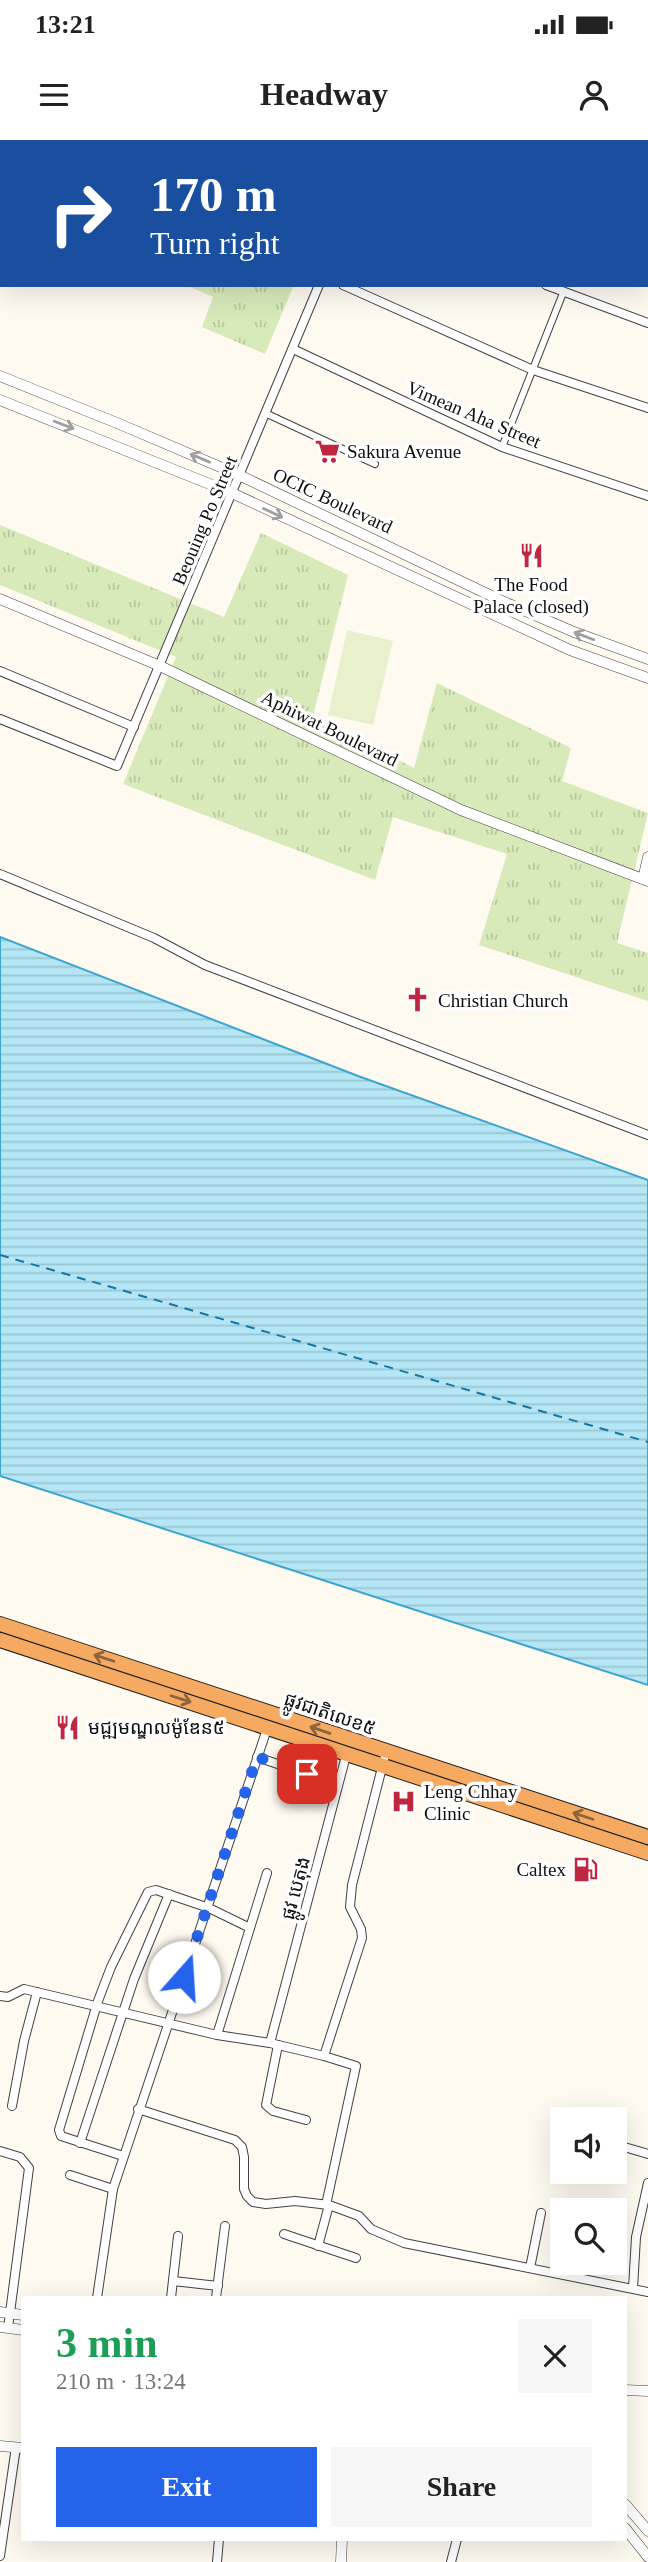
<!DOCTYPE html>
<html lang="en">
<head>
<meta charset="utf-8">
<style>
	:root { --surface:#fff; --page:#f6f6f6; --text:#222; --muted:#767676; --accent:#2563eb }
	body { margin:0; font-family:"Times New Roman","Noto Sans Khmer",serif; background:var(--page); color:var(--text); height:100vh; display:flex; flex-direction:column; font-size:26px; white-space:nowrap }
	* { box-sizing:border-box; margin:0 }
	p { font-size:23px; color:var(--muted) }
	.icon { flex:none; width:38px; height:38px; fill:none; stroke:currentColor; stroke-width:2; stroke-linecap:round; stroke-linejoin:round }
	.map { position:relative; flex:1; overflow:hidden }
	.panel { position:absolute; left:21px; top:2156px; width:606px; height:245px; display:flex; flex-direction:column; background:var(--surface); border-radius:0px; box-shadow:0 7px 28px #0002 }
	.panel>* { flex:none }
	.banner { position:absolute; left:0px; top:0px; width:649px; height:147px; box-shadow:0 7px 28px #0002; background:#1a4fa0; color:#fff; overflow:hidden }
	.controls { position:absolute; left:550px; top:1967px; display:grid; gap:14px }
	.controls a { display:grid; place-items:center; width:77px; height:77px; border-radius:0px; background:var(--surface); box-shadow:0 7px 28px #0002; font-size:35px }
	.pin { position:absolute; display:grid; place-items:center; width:60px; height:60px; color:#fff; margin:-30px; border-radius:14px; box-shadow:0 4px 10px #0006 }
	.me { position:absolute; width:77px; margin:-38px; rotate:19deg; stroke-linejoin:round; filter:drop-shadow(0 0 5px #0008) }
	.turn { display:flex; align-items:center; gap:24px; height:147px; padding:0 35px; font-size:32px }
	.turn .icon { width:91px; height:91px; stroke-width:2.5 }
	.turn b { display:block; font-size:49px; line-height:60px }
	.round { display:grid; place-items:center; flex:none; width:74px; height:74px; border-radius:0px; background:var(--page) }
	.overview { display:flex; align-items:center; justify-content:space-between; height:119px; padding:0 35px }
	h1 { font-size:42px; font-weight:700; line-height:52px; color:#1e9e55 }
	.primary-button { display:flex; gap:14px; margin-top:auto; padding:14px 35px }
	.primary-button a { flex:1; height:80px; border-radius:0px; background:var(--accent); color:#fff; font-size:28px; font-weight:700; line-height:80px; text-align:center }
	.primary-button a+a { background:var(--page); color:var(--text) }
	.status { display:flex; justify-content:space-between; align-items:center; height:49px; padding:0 35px; background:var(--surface); direction:ltr }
	.status svg { height:19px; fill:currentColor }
	header { display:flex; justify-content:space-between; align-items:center; height:91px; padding:0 35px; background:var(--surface); font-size:32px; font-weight:700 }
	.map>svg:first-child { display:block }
	.grass { fill:url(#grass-tufts) }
	.pitch { fill:#e8f1cb }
	.water { fill:url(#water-rules); stroke:#3ca5ce; stroke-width:2 }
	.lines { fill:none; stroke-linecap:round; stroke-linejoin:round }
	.ferry { stroke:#1775a2; stroke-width:2; stroke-dasharray:9 7; stroke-linecap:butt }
	.pedestrian-casing { stroke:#424242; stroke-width:8 }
	.minor-casing { stroke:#424242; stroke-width:10 }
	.tertiary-casing { stroke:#424242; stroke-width:11 }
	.trunk-casing { stroke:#202020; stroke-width:16 }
	.pedestrian { stroke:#fff; stroke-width:6 }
	.minor { stroke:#fff; stroke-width:8 }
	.tertiary { stroke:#fff; stroke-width:10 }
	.trunk { stroke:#f6a960; stroke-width:14 }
	.oneway { stroke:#9f9f9f }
	.oneway2 { stroke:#8e643c }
	.route { stroke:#2563eb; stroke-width:12; stroke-dasharray:0 21.6 }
	.labels { text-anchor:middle; stroke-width:7; stroke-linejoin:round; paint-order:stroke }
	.street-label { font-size:19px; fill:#0f0f0f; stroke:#fff }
	.poi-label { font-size:19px; fill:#0f0f0f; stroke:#fff; text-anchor:start }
</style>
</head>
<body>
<div class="status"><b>13:21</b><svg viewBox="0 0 49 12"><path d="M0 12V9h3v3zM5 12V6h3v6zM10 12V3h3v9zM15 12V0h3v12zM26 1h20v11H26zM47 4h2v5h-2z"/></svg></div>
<header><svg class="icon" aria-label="menu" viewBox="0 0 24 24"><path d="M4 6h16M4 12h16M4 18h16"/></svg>Headway<svg class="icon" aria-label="person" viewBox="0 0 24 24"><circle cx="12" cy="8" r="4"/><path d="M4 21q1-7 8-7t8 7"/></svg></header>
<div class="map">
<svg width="648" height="2422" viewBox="0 0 648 2422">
	<defs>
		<pattern id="grass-tufts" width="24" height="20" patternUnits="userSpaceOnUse" patternTransform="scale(1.75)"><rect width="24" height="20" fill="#d8eaba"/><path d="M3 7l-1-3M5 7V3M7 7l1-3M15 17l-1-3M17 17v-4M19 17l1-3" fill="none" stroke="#b8c89f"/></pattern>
		<pattern id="water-rules" width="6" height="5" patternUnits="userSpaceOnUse" patternTransform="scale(1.75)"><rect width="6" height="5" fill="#b5e6f6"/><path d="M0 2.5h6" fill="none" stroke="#9ac4d2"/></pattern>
	</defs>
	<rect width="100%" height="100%" fill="#fffaf0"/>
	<g class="grass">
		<path d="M375,0H522L378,2Z"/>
		<path d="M186,145H294L265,214L202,187L213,157Z"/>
		<path d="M0,385L224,477L261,393L348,435L313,576L414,628L437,543L571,608L562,641L648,673L617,803L648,813V861L479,805L507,714L393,677L375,740L123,644L176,517L0,445Z"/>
	</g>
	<path class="pitch" d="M347,490L393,501L373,585L328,575Z"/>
	<path class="water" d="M0,797L358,936L648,1040V1545L0,1336Z"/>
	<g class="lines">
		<path class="ferry" d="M0,1115L648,1302"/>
		<defs>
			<g id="pedestrian">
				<path d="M265,273L375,324"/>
				<path d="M502,307L563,153"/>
			</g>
			<g id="minor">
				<path d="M218,0L222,2"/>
				<path d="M101,2L102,0"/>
				<path d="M0,4L2,5"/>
				<path d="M343,145L533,230L648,268"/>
				<path d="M546,145L648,183"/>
				<path d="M293,209L502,307L648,356"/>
				<path d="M0,531L134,587"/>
				<path d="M0,579L117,626L319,145"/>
				<path d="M0,734L154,798L205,825L648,995"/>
				<path d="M257,1617L307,1634"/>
				<path d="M0,1856L8,1857L24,1849L217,1895L270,1903L324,1916L356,1926L326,2065"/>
				<path d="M217,1895L267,1733"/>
				<path d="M270,1903L347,1612"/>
				<path d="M278,1905L266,1965L273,1971L306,1980"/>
				<path d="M324,1916L362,1798L361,1789L350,1767L352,1745L386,1612"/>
				<path d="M12,1966L24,1901L37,1852"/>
				<path d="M138,1969L235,2000L242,2007L244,2017V2049L247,2056L253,2062L266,2064L295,2061L329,2065L359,2076L371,2089L404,2103L648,2152"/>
				<path d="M580,1979L584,1975L594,1979"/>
				<path d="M80,2003L134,1839L169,1754"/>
				<path d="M614,2004L648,2014"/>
				<path d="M0,2011L20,2017L29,2028L8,2188"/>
				<path d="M123,2016L61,1996L59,1990L98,1861L111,1827L148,1752L156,1750L209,1768L250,1788"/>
				<path d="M614,2018L619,2005"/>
				<path d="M70,2035L113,2049"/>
				<path d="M284,2094L356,2118"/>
				<path d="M318,2106L329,2065"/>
				<path d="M530,2128L541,2073"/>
				<path d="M173,2141L218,2146"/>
				<path d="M633,2148L636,2097L648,2043"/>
				<path d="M97,2158L113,2049L268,1586"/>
				<path d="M171,2158L178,2096"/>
				<path d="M216,2158L225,2086"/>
				<path d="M0,2416L16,2307"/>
				<path d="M217,2422L219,2399"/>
				<path d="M451,2422L457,2399"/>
			</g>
			<g id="tertiary">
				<path d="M0,236L117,283L239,335L502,461L574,492L648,519"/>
				<path d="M0,260L232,353L570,510L648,538"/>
				<path d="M0,459L160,526L461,670L648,741"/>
				<path d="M643,739L648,717"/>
				<path d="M0,2172L23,2175"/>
				<path d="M0,2187L23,2190"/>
				<path d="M625,2250L648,2251"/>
				<path d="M0,2306L23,2308"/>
				<path d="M625,2364L648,2391"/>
				<path d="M625,2388L648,2417"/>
				<path d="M341,2422L342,2399"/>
			</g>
			<g id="trunk">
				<path d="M0,1484L648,1697"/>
				<path d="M0,1500L648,1713"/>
			</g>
		</defs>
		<use href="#pedestrian" class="pedestrian-casing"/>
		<use href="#minor" class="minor-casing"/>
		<use href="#tertiary" class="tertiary-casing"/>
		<use href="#trunk" class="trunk-casing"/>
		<use href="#pedestrian" class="pedestrian"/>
		<use href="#minor" class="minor"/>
		<use href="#tertiary" class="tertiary"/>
		<use href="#trunk" class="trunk"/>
	</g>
	<defs><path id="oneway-shaft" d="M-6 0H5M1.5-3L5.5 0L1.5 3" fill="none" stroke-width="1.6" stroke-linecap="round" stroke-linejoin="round" transform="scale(1.75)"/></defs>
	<g class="oneway">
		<use href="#oneway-shaft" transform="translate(64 285) rotate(21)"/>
		<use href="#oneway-shaft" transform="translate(200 318) rotate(-157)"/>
		<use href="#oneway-shaft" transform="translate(273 373) rotate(25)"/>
		<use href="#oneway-shaft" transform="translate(584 496) rotate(-159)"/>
	</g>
	<g class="oneway2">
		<use href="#oneway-shaft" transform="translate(104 1518) rotate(-162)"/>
		<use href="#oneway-shaft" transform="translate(181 1559) rotate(18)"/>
		<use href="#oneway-shaft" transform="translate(320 1590) rotate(-161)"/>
		<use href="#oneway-shaft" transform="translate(583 1676) rotate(-162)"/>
	</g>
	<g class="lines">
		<path class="route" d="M184,1837L257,1617L307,1634"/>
	</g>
	<defs>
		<symbol id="supermarket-bare" viewBox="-9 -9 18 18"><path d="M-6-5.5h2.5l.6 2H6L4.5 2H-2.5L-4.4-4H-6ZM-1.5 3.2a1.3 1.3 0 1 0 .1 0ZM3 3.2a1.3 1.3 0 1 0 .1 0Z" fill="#c0263f" stroke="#fff" stroke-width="2.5" paint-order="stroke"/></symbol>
		<symbol id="restaurant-bare" viewBox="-9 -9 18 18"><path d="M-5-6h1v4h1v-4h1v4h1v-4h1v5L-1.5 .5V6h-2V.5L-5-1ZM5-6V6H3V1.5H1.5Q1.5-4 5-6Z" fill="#c0263f" stroke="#fff" stroke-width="2.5" paint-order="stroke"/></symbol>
		<symbol id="church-bare" viewBox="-9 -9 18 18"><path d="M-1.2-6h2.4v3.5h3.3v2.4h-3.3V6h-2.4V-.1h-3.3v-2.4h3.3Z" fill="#c0263f" stroke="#fff" stroke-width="2.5" paint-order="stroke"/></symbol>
		<symbol id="hospital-bare" viewBox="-9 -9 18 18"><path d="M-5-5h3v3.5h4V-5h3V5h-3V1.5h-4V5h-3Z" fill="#c0263f" stroke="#fff" stroke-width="2.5" paint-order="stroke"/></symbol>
		<symbol id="fuel-bare" viewBox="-9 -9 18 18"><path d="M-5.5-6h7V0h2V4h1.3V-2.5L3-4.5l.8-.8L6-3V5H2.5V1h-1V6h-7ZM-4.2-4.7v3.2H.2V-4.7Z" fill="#c0263f" stroke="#fff" stroke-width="2.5" paint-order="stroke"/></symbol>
	</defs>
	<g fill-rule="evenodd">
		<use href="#supermarket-bare" x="310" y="294" width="35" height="35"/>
		<use href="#restaurant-bare" x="514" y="398" width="35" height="35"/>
		<use href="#church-bare" x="400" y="842" width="35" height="35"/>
		<use href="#restaurant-bare" x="50" y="1570" width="35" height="35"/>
		<use href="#hospital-bare" x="386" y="1644" width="35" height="35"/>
		<use href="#fuel-bare" x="568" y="1712" width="35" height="35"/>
	</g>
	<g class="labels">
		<g class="street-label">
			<text transform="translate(474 274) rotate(23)" y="7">Vimean Aha Street</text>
			<text transform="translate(333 360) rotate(25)" y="7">OCIC Boulevard</text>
			<text transform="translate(204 380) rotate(-67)" y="7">Beouing Po Street</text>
			<text transform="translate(330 588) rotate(26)" y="7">Aphiwat Boulevard</text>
			<text transform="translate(330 1573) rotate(19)" y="7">ផ្លូវជាតិលេខ៥</text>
			<text transform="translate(295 1748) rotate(-75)" y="7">ផ្លូវ បេតុង</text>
		</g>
		<g class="poi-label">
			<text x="347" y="318">Sakura Avenue</text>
			<text x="531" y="451" text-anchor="middle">The Food<tspan x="531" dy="22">Palace (closed)</tspan></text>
			<text x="438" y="867">Christian Church</text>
			<text x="88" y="1594">មជ្ឍមណ្ឌលម៉ូឌែន៥</text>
			<text x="424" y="1658">Leng Chhay<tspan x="424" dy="22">Clinic</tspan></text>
			<text x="566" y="1736" text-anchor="end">Caltex</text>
		</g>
	</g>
</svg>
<div class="controls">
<a><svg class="icon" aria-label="sound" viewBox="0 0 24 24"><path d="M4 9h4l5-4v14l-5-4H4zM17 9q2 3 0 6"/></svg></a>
<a><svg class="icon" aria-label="search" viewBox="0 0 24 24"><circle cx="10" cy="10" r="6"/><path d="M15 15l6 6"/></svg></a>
</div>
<div class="pin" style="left:307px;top:1634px;background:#d93025"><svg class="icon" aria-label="arrive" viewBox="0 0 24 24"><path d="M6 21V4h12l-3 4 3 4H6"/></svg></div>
<svg class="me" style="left:184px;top:1837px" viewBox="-20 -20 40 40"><circle r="19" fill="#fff"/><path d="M0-13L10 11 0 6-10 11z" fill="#2563eb"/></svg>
<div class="banner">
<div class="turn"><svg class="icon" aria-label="right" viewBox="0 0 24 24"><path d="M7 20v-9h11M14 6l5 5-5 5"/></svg><div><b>170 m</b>Turn right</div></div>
</div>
<section class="panel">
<div class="overview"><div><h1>3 min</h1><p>210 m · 13:24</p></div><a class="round"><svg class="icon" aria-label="close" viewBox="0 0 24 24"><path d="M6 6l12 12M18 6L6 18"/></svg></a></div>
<div class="primary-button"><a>Exit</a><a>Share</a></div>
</section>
</div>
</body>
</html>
